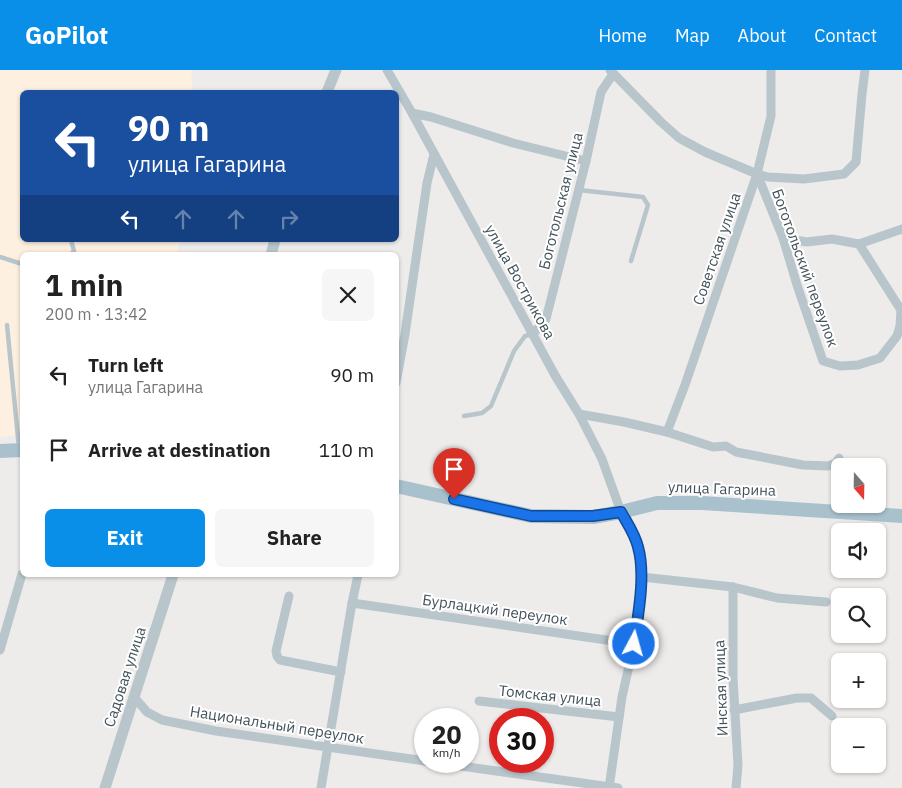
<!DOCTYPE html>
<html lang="en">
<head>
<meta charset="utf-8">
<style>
	:root { --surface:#fff; --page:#f6f6f6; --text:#222; --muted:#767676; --accent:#0a8fe9 }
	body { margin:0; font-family:"IBM Plex Sans",sans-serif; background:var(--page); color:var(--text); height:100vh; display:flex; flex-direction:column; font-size:19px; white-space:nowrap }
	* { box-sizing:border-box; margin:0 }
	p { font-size:16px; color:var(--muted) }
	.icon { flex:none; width:28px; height:28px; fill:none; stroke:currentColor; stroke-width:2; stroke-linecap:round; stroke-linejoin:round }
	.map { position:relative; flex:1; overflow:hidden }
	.details { position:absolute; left:20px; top:182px; width:379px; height:325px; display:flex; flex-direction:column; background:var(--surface); border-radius:8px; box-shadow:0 1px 4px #0004 }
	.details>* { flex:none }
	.top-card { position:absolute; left:20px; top:20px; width:379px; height:152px; border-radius:8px; box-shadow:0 1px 4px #0004; background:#1a4fa0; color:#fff; overflow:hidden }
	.needle { width:32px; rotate:160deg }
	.fabs { position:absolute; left:831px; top:388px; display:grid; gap:10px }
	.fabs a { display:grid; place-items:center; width:55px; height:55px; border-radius:8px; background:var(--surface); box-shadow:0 1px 4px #0004; font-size:25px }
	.speed { position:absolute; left:414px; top:638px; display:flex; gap:10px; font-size:25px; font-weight:700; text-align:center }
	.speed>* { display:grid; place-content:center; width:65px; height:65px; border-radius:50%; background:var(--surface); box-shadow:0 1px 4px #0004; line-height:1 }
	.speed small { font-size:12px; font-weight:400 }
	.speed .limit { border:8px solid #d22; background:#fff; color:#111 }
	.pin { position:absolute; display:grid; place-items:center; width:42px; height:42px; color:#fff; margin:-51px -21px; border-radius:50% 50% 50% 0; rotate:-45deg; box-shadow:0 0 5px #0007 }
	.pin .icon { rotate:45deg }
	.me { position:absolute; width:55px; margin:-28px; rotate:6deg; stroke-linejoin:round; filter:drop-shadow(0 0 4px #0008) }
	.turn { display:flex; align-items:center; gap:18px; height:105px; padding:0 25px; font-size:22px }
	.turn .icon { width:65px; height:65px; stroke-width:2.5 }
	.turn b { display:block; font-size:35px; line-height:42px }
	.lanes { display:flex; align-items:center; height:48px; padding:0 25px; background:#0003; justify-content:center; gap:25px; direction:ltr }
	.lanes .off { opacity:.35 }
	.round { display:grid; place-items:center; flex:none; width:52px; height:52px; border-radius:8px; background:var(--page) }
	.overview { display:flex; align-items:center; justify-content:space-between; height:85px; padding:0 25px }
	h1 { font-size:30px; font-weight:700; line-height:38px }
	.primary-button { display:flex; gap:10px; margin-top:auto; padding:10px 25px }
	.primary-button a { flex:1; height:58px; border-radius:8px; background:var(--accent); color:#fff; font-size:20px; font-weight:700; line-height:58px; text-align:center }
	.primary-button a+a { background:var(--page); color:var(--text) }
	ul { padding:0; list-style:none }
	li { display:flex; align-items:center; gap:15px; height:75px; padding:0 25px }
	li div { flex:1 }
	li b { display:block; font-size:19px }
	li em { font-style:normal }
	header { display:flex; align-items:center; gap:30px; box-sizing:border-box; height:70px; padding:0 25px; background:var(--accent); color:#fff }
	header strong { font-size:24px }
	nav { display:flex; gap:28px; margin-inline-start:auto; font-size:18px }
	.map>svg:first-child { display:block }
	.commercial { fill:#fdf0e0 }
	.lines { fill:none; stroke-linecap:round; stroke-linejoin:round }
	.service { stroke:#b8c6cc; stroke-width:4.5 }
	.minor { stroke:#b8c6cc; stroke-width:9 }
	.tertiary { stroke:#b8c6cc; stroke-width:11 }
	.primary { stroke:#a8c1cd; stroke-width:14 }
	.route-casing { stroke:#114b97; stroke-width:12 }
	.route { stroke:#1a73e8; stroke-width:9 }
	.labels { text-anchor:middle; stroke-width:4; stroke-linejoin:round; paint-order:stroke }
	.street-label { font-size:15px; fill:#42525a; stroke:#fff }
</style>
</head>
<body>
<header>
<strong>GoPilot</strong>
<nav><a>Home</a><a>Map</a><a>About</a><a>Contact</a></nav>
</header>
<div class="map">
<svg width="902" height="718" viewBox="0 0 902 718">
	<rect width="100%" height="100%" fill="#eeebeb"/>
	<path class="commercial" d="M0,0H191L193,22H22V170H180L177,185H22V365L0,367Z"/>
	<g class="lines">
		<g class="service">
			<path d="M579,120L643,127L648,135L631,191"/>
			<path d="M70,185L74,181L71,170"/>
			<path d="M0,187L22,194"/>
			<path d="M7,255L19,378"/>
			<path d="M464,346L482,343L491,336L514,281L525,266L533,264"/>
		</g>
		<g class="minor">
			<path d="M387,0L412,43L556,307L579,344L602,389L621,442L633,465L638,477L642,507L634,574L622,627L609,718"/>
			<path d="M610,0L661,52L679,68L705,82L757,104L768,107L804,109L844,104L856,92L862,24L865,0"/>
			<path d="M412,43L431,47L513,73L586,91"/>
			<path d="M757,104L783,168L797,215L823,291L840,296L858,295L880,288L897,266L900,256L901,240L859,174"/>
			<path d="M783,168L807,172L832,169L859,174L902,159"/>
			<path d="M533,264L546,249L586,91L601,22L613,4"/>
			<path d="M396,313L405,264L427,113L434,84"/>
			<path d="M579,344L624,352L667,362L685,315L757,104L771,46V0"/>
			<path d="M667,362L713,377L726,376L736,382L803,395L828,396L836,393L839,388"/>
			<path d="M642,507L733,517L777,528L826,532"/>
			<path d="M733,517V608L738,695L736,718"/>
			<path d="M289,526L276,581L277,586L280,590L341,602"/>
			<path d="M352,533L634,574"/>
			<path d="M0,580L22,504"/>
			<path d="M134,627L147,642L162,650L216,661L425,691"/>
			<path d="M479,631L619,647"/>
			<path d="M734,640L797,628H811L832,646"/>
			<path d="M425,691L618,718"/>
			<path d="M321,718L352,533L358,505"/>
		</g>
		<g class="tertiary">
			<path d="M327,22L336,0"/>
			<path d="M271,185L275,170"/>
			<path d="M105,718L173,505"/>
		</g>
		<g class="primary">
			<path d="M0,381L22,380"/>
			<path d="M396,416L531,446L593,447L621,442L657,433H702L902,446"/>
		</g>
	</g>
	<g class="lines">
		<defs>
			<path id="route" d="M454,429L531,446H593L621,442C627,453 635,464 638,477C646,505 638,545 634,574"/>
		</defs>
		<use href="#route" class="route-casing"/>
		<use href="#route" class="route"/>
	</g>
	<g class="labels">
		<g class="street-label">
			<text transform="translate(561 131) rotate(-76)" y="5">Боготольская улица</text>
			<text transform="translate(717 179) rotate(-71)" y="5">Советская улица</text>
			<text transform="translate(805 198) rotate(70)" y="5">Боготольский переулок</text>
			<text transform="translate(520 212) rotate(61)" y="5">улица Вострикова</text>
			<text transform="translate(722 419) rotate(2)" y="5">улица Гагарина</text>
			<text transform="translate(495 540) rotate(8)" y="5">Бурлацкий переулок</text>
			<text transform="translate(125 607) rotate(-72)" y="5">Садовая улица</text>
			<text transform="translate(721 618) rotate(-92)" y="5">Инская улица</text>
			<text transform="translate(550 626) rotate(6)" y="5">Томская улица</text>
			<text transform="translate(277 655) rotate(9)" y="5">Национальный переулок</text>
		</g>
	</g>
</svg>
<div class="fabs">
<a><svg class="needle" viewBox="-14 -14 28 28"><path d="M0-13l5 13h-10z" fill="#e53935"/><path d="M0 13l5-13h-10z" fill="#767676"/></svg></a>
<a><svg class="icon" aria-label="sound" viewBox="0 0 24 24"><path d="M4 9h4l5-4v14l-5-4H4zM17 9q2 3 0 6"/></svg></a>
<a><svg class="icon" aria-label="search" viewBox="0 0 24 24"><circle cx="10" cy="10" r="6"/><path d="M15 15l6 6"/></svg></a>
<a>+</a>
<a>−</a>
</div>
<div class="speed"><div>20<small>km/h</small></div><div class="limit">30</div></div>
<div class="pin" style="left:454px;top:429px;background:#d93025"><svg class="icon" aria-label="arrive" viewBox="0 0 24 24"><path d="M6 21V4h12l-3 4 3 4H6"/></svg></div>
<svg class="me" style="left:634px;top:574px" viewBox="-20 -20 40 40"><circle r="17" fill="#1a73e8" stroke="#fff" stroke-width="3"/><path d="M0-11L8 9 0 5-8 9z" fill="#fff"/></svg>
<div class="top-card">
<div class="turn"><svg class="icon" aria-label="left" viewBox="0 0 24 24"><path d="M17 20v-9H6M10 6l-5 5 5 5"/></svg><div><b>90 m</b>улица Гагарина</div></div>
<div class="lanes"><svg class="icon" aria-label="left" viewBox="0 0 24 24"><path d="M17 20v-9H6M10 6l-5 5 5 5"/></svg><svg class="icon off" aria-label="ahead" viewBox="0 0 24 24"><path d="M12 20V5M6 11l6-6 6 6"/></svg><svg class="icon off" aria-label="ahead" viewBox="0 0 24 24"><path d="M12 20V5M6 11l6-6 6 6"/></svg><svg class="icon off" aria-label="right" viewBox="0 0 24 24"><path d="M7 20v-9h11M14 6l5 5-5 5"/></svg></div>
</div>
<section class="details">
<div class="overview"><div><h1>1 min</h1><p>200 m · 13:42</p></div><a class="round"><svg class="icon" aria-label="close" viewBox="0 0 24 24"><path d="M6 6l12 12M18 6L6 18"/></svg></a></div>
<ul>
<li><svg class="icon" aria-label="left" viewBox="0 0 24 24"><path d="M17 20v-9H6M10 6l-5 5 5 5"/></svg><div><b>Turn left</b><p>улица Гагарина</p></div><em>90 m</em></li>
<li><svg class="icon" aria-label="arrive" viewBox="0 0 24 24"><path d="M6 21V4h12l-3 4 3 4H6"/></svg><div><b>Arrive at destination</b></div><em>110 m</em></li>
</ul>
<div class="primary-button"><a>Exit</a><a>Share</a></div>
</section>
</div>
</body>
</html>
